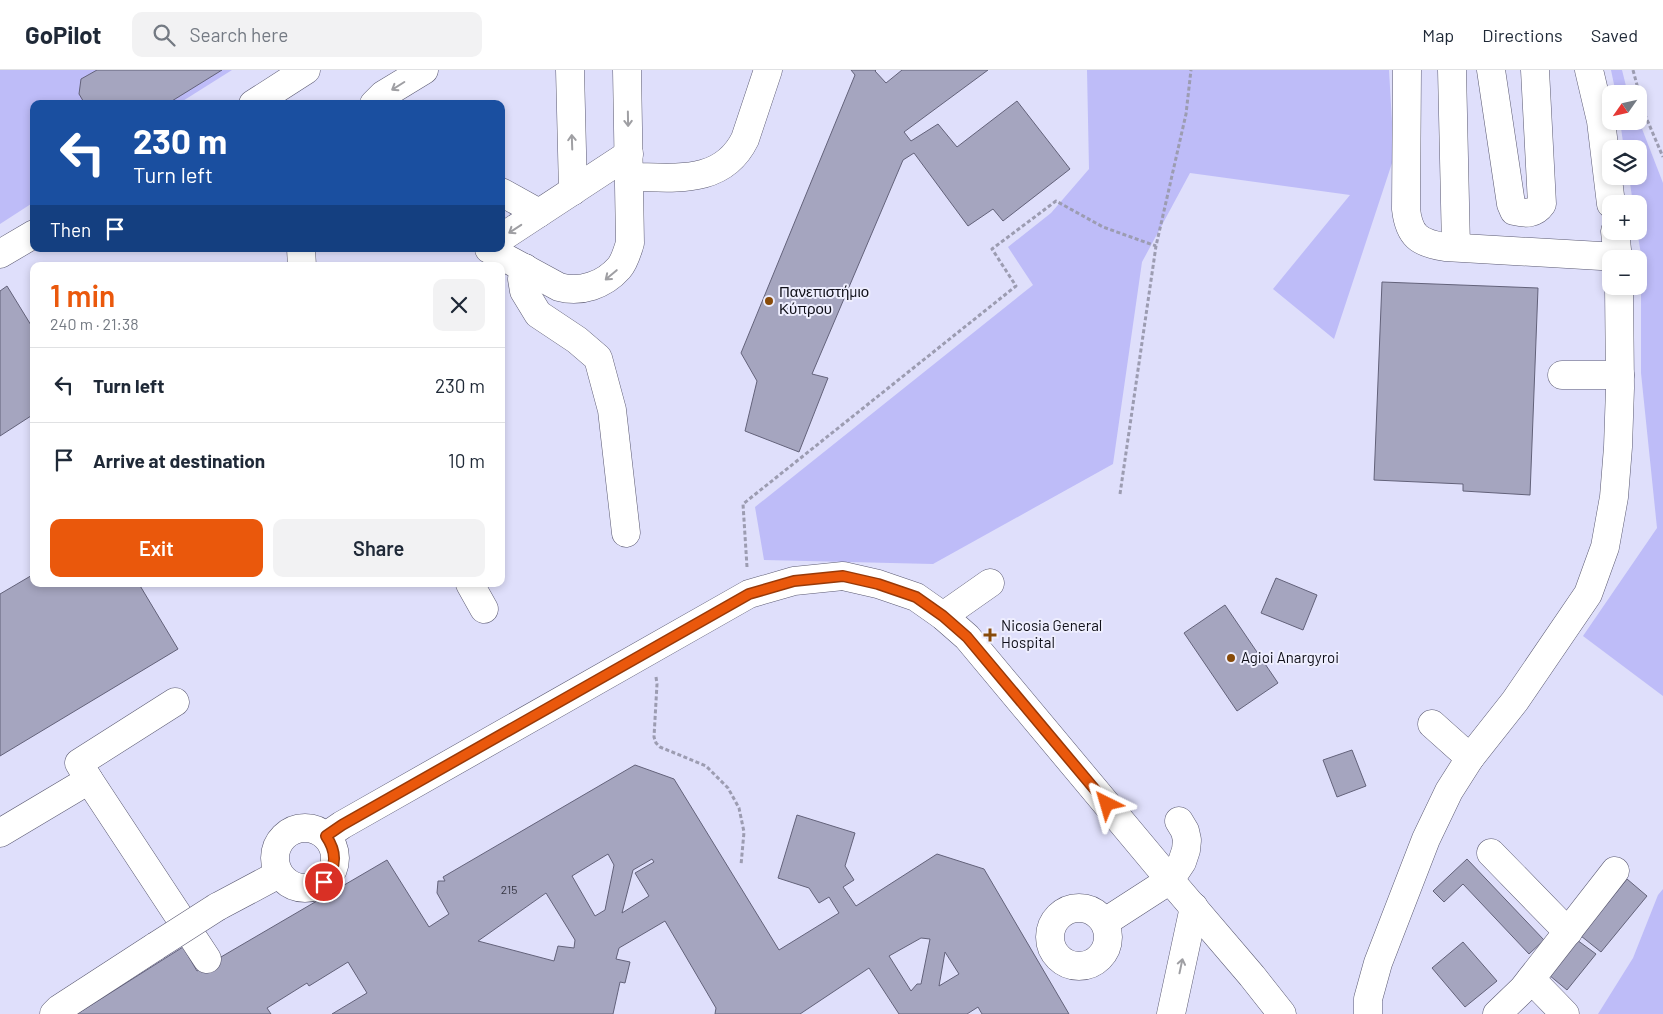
<!DOCTYPE html>
<html lang="en">
<head>
<meta charset="utf-8">
<style>
	:root { --surface:#fff; --page:#f2f2f3; --text:#1f2937; --muted:#747a83; --line:#e0e1e3; --accent:#ea580c }
	body { margin:0; font-family:Barlow,sans-serif; background:var(--page); color:var(--text); height:100vh; display:flex; flex-direction:column; font-size:19px; white-space:nowrap }
	* { box-sizing:border-box; margin:0 }
	p { font-size:16px; color:var(--muted) }
	.icon { flex:none; width:28px; height:28px; fill:none; stroke:currentColor; stroke-width:2; stroke-linecap:round; stroke-linejoin:round }
	.map { position:relative; flex:1; overflow:hidden }
	.panel { position:absolute; left:30px; top:192px; width:475px; height:325px; display:flex; flex-direction:column; background:var(--surface); border-radius:10px; box-shadow:0 2px 8px #0003 }
	.panel>* { flex:none }
	.guide { position:absolute; left:30px; top:30px; width:475px; height:152px; border-radius:10px; box-shadow:0 2px 8px #0003; background:#1a4fa0; color:#fff; overflow:hidden }
	.needle { width:32px; rotate:236deg }
	.controls { position:absolute; left:1602px; top:15px; display:grid; gap:10px }
	.controls a { display:grid; place-items:center; width:45px; height:45px; border-radius:10px; background:var(--surface); box-shadow:0 2px 8px #0003; font-size:25px }
	.pin { position:absolute; display:grid; place-items:center; width:42px; height:42px; color:#fff; margin:-21px; border:2px solid #fff; border-radius:50%; box-shadow:0 1px 5px #0007 }
	.me { position:absolute; width:55px; margin:-28px; rotate:320deg; stroke-linejoin:round; filter:drop-shadow(0 0 4px #0008) }
	.turn { display:flex; align-items:center; gap:18px; height:105px; padding:0 20px; font-size:22px }
	.turn .icon { width:65px; height:65px; stroke-width:2.5 }
	.turn b { display:block; font-size:35px; line-height:42px }
	.then { display:flex; align-items:center; height:48px; padding:0 20px; background:#0003; gap:10px; font-size:19px }
	.round { display:grid; place-items:center; flex:none; width:52px; height:52px; border-radius:10px; background:var(--page) }
	.head { display:flex; align-items:center; justify-content:space-between; height:85px; padding:0 20px }
	h1 { font-size:30px; font-weight:600; line-height:38px; color:var(--accent) }
	.cta { display:flex; gap:10px; margin-top:auto; padding:10px 20px }
	.cta a { flex:1; height:58px; border-radius:10px; background:var(--accent); color:#fff; font-size:20px; font-weight:600; line-height:58px; text-align:center }
	.cta a+a { background:var(--page); color:var(--text) }
	ul { padding:0; list-style:none }
	li { display:flex; align-items:center; gap:15px; height:75px; padding:0 20px; border-top:1px solid var(--line) }
	li div { flex:1 }
	li b { display:block; font-size:19px }
	li em { font-style:normal }
	header { display:flex; align-items:center; gap:30px; box-sizing:border-box; height:70px; padding:0 25px; background:var(--surface); border-bottom:1px solid var(--line) }
	header strong { font-size:24px }
	nav { display:flex; gap:28px; margin-inline-start:auto; font-size:18px }
	.search { width:350px; height:45px; background:var(--page); display:flex; align-items:center; gap:12px; box-sizing:border-box; padding:0 18px; border-radius:10px; color:var(--muted); font-size:19px }
	.map>svg:first-child { display:block }
	.green { fill:#bebcf8 }
	.building { fill:#a5a5bf; stroke:#63627a; fill-rule:evenodd }
	.lines { fill:none; stroke-linecap:round; stroke-linejoin:round }
	.minor-casing { stroke:#5b5a72; stroke-width:29 }
	.path { stroke:#9c9cb1; stroke-width:3; stroke-dasharray:4 2.5; stroke-linecap:butt }
	.minor { stroke:#fff; stroke-width:28 }
	.minor-bridge-casing { stroke:#5b5a72; stroke-width:29; stroke-linecap:butt }
	.minor-bridge { stroke:#fff; stroke-width:28 }
	.oneway { stroke:#9f9fa3 }
	.route-casing { stroke:#983908; stroke-width:12 }
	.route { stroke:#ea580c; stroke-width:9 }
	.poi-dot { fill:#884b09; stroke:#eeeefe; stroke-width:2 }
	.labels { text-anchor:middle; stroke-width:4; stroke-linejoin:round; paint-order:stroke }
	.number-label { font-size:12px; fill:#353542 }
	.poi-label { font-size:15px; fill:#101019; stroke:#eeeefe; text-anchor:start }
</style>
</head>
<body>
<header>
<strong>GoPilot</strong>
<div class="search"><svg class="icon" aria-label="search" viewBox="0 0 24 24"><circle cx="10" cy="10" r="6"/><path d="M15 15l6 6"/></svg>Search here</div>
<nav><a>Map</a><a>Directions</a><a>Saved</a></nav>
</header>
<div class="map">
<svg width="1663" height="944" viewBox="0 0 1663 944">
	<rect width="100%" height="100%" fill="#dfdffb"/>
	<g class="green">
		<path d="M0,0H232L178,34H34V132L0,154Z"/>
		<path d="M1087,0H1389L1394,87L1334,269L1273,219L1350,125L1190,103L1142,192L1113,394L933,494L764,490L755,437L1033,215L1008,177L1051,143L1089,99Z"/>
		<path d="M1611,0H1622L1628,24H1616Z"/>
		<path d="M1620,51H1639L1663,113V626L1583,566L1657,458L1641,303V184L1637,161H1639V134H1633L1629,106H1639V79H1624Z"/>
		<path d="M1663,819V944H1598L1633,888L1658,825Z"/>
	</g>
	<g class="building">
		<path d="M97,0H222L167,34H85L79,24L81,9Z"/>
		<path d="M851,0H876L875,1L886,13L902,0H988L904,62L911,71L938,54L957,77L1017,31L1070,99L1003,151L993,139L968,156L914,83L903,90L812,304L828,308L799,382L745,361L757,311L741,283L855,5Z"/>
		<path d="M1382,212L1538,218L1530,425L1463,421V414L1374,410Z"/>
		<path d="M7,216L34,260V344L0,366V221Z"/>
		<path d="M34,504V514H139L178,579L0,686V524Z"/>
		<path d="M1276,508L1317,525L1303,560L1261,543Z"/>
		<path d="M1225,535L1278,613L1237,641L1184,563Z"/>
		<path d="M1352,680L1366,716L1337,727L1323,690Z"/>
		<path d="M635,695L674,709L779,880L839,843L829,827L819,833L809,818L778,808L797,745L855,763L845,796L854,810L843,817L856,836L937,784L984,799L1069,944H982L978,937L967,944H899L869,898L800,944H715L716,938L665,851L619,878L616,889L630,892L625,913L620,912L613,944H332L367,923L348,892L309,916L307,913L267,938L271,944H77L183,877L197,901L387,790L429,857L449,844L437,823L438,811H445L443,807ZM608,784L614,795L605,840L595,846L572,806ZM652,789L654,792L635,803L649,826L622,843L633,800ZM546,823L575,870L574,878L558,876L554,891L478,871ZM921,868L930,869L921,914H917L911,921L889,886ZM945,882L959,904L939,916Z"/>
		<path d="M1467,789L1544,870L1529,884L1463,814L1444,832L1433,821Z"/>
		<path d="M1627,809L1647,826L1601,882L1581,866Z"/>
		<path d="M1577,870L1596,884L1567,920L1549,905Z"/>
		<path d="M1463,872L1497,911L1465,937L1432,898Z"/>
	</g>
	<g class="lines">
		<defs>
			<g id="minor">
				<path d="M570,0L573,121"/>
				<path d="M1407,0L1406,139C1409,166 1419,173 1445,177L1618,187"/>
				<path d="M1452,0L1456,177"/>
				<path d="M1491,0L1511,134L1514,141C1526,144 1535,144 1542,134L1535,0"/>
				<path d="M1589,0L1601,51L1611,134"/>
				<path d="M253,34L306,0"/>
				<path d="M374,34L383,25L424,0"/>
				<path d="M629,107C673,107 722,116 745,69L768,0"/>
				<path d="M501,122L539,143"/>
				<path d="M1615,161L1618,189"/>
				<path d="M501,168L629,84"/>
				<path d="M301,179L302,196"/>
				<path d="M489,179L559,217C581,223 604,215 619,198C625,191 627,182 630,173L627,0"/>
				<path d="M0,184L34,164"/>
				<path d="M525,198L522,209L524,221L538,244L577,270L598,288L612,340L626,463"/>
				<path d="M1562,305H1620"/>
				<path d="M470,514L484,539"/>
				<path d="M943,546L990,513"/>
				<path d="M1432,654L1470,688"/>
				<path d="M89,710L207,889"/>
				<circle cx="305" cy="788" r="30"/>
				<path d="M0,763L89,710L79,693L175,632"/>
				<path d="M326,766L342,755L749,524L794,511L843,506L878,514L916,527L943,546L967,567L1170,810L1252,906L1282,944"/>
				<path d="M1491,783L1568,862"/>
				<path d="M217,837L279,804"/>
				<circle cx="1079" cy="867" r="29"/>
				<path d="M1105,852L1170,810L1182,792L1186,780L1187,770L1185,761L1179,751"/>
				<path d="M1531,909L1565,944"/>
				<path d="M54,944L59,939L156,876"/>
				<path d="M1171,944L1194,837"/>
				<path d="M1368,944V929L1378,893L1426,769L1449,721L1470,688L1515,631L1588,524L1605,477L1614,427L1618,377L1620,318L1619,216"/>
				<path d="M1497,944L1523,919L1615,801"/>
			</g>
		</defs>
		<use href="#minor" class="minor-casing"/>
		<g class="path">
			<path d="M1633,0L1645,45L1663,87"/>
			<path d="M1120,424L1156,176L1186,44L1191,0"/>
			<path d="M747,497L743,434L1016,216L992,179L1056,131L1103,157L1156,176"/>
			<path d="M656,607L657,614L654,667L656,673L660,677L706,696L728,718L739,738L744,762L741,795"/>
		</g>
		<use href="#minor" class="minor"/>
		<defs>
			<path id="minor-bridge" d="M156,876L217,837"/>
		</defs>
		<use href="#minor-bridge" class="minor-bridge-casing"/>
		<use href="#minor-bridge" class="minor-bridge"/>
	</g>
	<defs><path id="oneway-shaft" d="M-6 0H5M1.5-3L5.5 0L1.5 3" fill="none" stroke-width="1.6" stroke-linecap="round" stroke-linejoin="round" transform="scale(1.25)"/></defs>
	<g class="oneway">
		<use href="#oneway-shaft" transform="translate(398 16) rotate(148)"/>
		<use href="#oneway-shaft" transform="translate(628 49) rotate(89)"/>
		<use href="#oneway-shaft" transform="translate(572 72) rotate(-92)"/>
		<use href="#oneway-shaft" transform="translate(515 159) rotate(147)"/>
		<use href="#oneway-shaft" transform="translate(611 205) rotate(140)"/>
		<use href="#oneway-shaft" transform="translate(1181 896) rotate(-78)"/>
	</g>
	<g class="lines">
		<defs>
			<path id="route" d="M324,812C337,797 337,782 326,766L342,755L749,524L794,511L843,506L878,514L916,527L943,546L967,567L1107,734"/>
		</defs>
		<use href="#route" class="route-casing"/>
		<use href="#route" class="route"/>
	</g>
	<g class="poi-dot">
		<circle cx="769" cy="231" r="5"/>
		<path d="M987.5 557.5h5v5h5v5h-5v5h-5v-5h-5v-5h5z"/>
		<circle cx="1231" cy="588" r="5"/>
	</g>
	<g class="labels">
		<g class="number-label">
			<text x="509" y="824">215</text>
		</g>
		<g class="poi-label">
			<text x="779" y="227">Πανεπιστήμιο<tspan x="779" dy="17">Κύπρου</tspan></text>
			<text x="1001" y="561">Nicosia General<tspan x="1001" dy="17">Hospital</tspan></text>
			<text x="1241" y="593">Agioi Anargyroi</text>
		</g>
	</g>
</svg>
<div class="controls">
<a><svg class="needle" viewBox="-14 -14 28 28"><path d="M0-13l5 13h-10z" fill="#e53935"/><path d="M0 13l5-13h-10z" fill="#747a83"/></svg></a>
<a><svg class="icon" aria-label="layers" viewBox="0 0 24 24"><path d="M12 4l9 5-9 5-9-5zM3 14l9 5 9-5"/></svg></a>
<a>+</a>
<a>−</a>
</div>
<div class="pin" style="left:324px;top:812px;background:#d93025"><svg class="icon" aria-label="arrive" viewBox="0 0 24 24"><path d="M6 21V4h12l-3 4 3 4H6"/></svg></div>
<svg class="me" style="left:1107px;top:734px" viewBox="-20 -20 40 40"><path d="M0-17L14 15 0 8-14 15z" fill="#ea580c" stroke="#fff" stroke-width="4"/></svg>
<div class="guide">
<div class="turn"><svg class="icon" aria-label="left" viewBox="0 0 24 24"><path d="M17 20v-9H6M10 6l-5 5 5 5"/></svg><div><b>230 m</b>Turn left</div></div>
<div class="then">Then<svg class="icon" aria-label="arrive" viewBox="0 0 24 24"><path d="M6 21V4h12l-3 4 3 4H6"/></svg></div>
</div>
<section class="panel">
<div class="head"><div><h1>1 min</h1><p>240 m · 21:38</p></div><a class="round"><svg class="icon" aria-label="close" viewBox="0 0 24 24"><path d="M6 6l12 12M18 6L6 18"/></svg></a></div>
<ul>
<li><svg class="icon" aria-label="left" viewBox="0 0 24 24"><path d="M17 20v-9H6M10 6l-5 5 5 5"/></svg><div><b>Turn left</b></div><em>230 m</em></li>
<li><svg class="icon" aria-label="arrive" viewBox="0 0 24 24"><path d="M6 21V4h12l-3 4 3 4H6"/></svg><div><b>Arrive at destination</b></div><em>10 m</em></li>
</ul>
<div class="cta"><a>Exit</a><a>Share</a></div>
</section>
</div>
</body>
</html>
